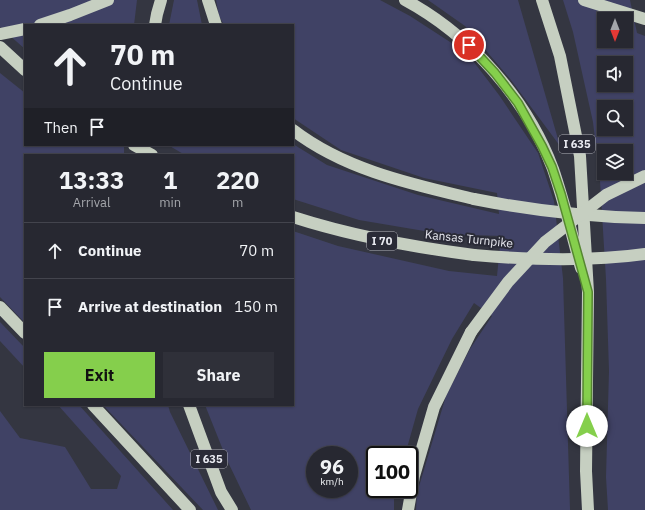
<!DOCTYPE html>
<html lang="en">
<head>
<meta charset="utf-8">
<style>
	:root { --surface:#272831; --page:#2f3039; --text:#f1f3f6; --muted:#a4a6ab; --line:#43444d; --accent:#85cf4c }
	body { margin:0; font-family:"IBM Plex Sans",sans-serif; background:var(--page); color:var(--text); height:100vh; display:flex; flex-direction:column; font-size:15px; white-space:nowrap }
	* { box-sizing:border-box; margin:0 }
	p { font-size:13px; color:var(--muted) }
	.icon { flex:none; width:22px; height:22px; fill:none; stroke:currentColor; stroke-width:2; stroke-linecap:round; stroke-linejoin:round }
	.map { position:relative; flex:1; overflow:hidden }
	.details { position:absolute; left:24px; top:154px; width:270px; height:252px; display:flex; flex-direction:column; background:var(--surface); border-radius:0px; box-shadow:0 1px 3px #0004,0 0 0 1px var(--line) }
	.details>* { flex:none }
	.banner { position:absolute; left:24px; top:24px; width:270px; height:122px; border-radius:0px; box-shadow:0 1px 3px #0004,0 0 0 1px var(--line); background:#272831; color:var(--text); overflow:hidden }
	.needle { width:26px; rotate:180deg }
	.fabs { position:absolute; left:597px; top:12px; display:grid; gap:8px }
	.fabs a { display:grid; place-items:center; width:36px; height:36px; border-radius:0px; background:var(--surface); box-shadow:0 1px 3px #0004,0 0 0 1px var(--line); font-size:20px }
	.speed { position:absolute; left:306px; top:446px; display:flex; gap:8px; font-size:20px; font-weight:700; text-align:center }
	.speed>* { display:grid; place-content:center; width:52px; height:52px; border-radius:50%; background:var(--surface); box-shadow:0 1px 3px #0004,0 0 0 1px var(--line); line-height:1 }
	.speed small { font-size:10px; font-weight:400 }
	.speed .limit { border:2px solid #111; border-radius:6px; background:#fff; color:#111 }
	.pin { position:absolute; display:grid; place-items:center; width:34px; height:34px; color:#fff; margin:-17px; border:2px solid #fff; border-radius:50%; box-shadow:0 1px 4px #0007 }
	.me { position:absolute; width:44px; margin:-22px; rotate:0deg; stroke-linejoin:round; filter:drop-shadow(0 0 3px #0008) }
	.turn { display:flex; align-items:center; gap:14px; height:84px; padding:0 20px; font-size:18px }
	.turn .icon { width:52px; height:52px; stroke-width:2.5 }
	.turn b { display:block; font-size:28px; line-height:34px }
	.then { display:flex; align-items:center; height:38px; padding:0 20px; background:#0003; gap:8px; font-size:15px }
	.eta { display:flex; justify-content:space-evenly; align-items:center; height:68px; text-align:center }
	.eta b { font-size:24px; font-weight:700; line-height:28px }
	.action { display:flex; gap:8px; margin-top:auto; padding:8px 20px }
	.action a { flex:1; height:46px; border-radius:0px; background:var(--accent); color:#111; font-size:16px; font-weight:700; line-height:46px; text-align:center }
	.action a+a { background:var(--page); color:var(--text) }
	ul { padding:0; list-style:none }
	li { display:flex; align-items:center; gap:12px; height:56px; padding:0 20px; border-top:1px solid var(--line) }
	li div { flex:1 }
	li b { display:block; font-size:15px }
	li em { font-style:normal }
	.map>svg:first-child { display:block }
	.green { fill:#404265; fill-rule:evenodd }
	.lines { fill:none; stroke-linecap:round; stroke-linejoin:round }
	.highway { stroke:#c6cfc1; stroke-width:12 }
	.highway-bridge { stroke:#c6cfc1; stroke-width:12 }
	.route-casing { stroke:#568731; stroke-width:10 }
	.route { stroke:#85cf4c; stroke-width:7 }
	.labels { text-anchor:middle; stroke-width:4; stroke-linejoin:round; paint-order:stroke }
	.shield { fill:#2a2b37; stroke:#b0b1b9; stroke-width:1 }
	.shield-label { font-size:11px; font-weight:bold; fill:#e9eaf1 }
	.street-label { font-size:12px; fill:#e9eaf1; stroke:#2a2b37 }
</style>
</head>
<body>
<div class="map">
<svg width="645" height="510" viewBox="0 0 645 510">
	<rect width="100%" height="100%" fill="#343641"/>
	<g class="green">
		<path d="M0,0H137L134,25H25V49L0,27Z"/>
		<path d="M174,0H197L202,25H169Z"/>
		<path d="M216,0H380L410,16L467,53L499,95L538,153L554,201L563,278L570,510H416L417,493L446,396L470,349L492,316L474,303L452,339L418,409L405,455H375V489H396L394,494V510H251L227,460L205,405H293V231L338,246L449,271L497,276L501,236L442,234L359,220L293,199V155H185L168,145L293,144L327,165L418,195L499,214L497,193L424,178L341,150L293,118V25H224L219,16ZM315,455H349V489H315Z"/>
		<path d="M428,0H518L560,146L511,80L465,26Z"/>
		<path d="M563,0H630L637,33L645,36V510H608L606,477L609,371L606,279L600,181L593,122L573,32ZM604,19H626V41H604ZM604,63H626V85H604ZM604,107H626V129H604ZM604,151H626V173H604Z"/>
		<path d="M0,73L25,93V145H124V155H25V323L0,297Z"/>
		<path d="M0,322L25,348V368L0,341Z"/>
		<path d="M58,405H79L173,510H0V411L20,438L65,447L91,489H117L121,476Z"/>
		<path d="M103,405H168L170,412L218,510H203Z"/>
	</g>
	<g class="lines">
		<g class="highway">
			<path d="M208,0L216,25"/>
			<path d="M405,0C470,35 527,99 553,169C564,201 572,235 581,268"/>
			<path d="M542,0L560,56L580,156L588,292L586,471L588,510"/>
			<path d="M584,0L645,19"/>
			<path d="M40,25L70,15L108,0"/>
			<path d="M155,25L157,14L161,0"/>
			<path d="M0,34L25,29"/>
			<path d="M0,47L25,70"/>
			<path d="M293,130C345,170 411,184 474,199"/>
			<path d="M293,217C352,236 412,247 474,255"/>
			<path d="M0,307L25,333"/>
			<path d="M93,405L190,510"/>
			<path d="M189,405L221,492L232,510"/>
			<path d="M408,510L414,476L434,407L471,332"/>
		</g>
		<g class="highway-bridge">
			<path d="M134,145L152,155"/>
			<path d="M474,199C530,210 587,217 645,218"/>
			<path d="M474,255C531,260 589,262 645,254"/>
			<path d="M471,332L508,282L545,242L606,195L645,176"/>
		</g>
	</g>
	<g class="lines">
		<defs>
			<path id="route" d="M469,45L495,73L518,103L542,146L552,167L561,194L588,292L587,426"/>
		</defs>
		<use href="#route" class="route-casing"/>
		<use href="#route" class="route"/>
	</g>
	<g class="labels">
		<g class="shield">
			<rect x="559" y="135" width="36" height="18" rx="3"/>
			<rect x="367" y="232" width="30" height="18" rx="3"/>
			<rect x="191" y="450" width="36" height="18" rx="3"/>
		</g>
		<g class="shield-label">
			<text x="577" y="148">I 635</text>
			<text x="382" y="245">I 70</text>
			<text x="209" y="463">I 635</text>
		</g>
		<g class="street-label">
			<text transform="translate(469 239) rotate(6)" y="4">Kansas Turnpike</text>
		</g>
	</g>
</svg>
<div class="fabs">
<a><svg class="needle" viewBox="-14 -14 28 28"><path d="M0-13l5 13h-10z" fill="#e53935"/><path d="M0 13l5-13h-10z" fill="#a4a6ab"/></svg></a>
<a><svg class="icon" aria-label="sound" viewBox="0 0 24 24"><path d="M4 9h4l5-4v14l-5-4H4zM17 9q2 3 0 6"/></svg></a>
<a><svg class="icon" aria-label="search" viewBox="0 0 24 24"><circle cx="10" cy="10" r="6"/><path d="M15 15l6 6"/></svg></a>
<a><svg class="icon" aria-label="layers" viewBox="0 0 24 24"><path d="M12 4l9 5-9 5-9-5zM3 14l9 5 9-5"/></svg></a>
</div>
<div class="speed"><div>96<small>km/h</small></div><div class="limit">100</div></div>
<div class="pin" style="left:469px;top:45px;background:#d93025"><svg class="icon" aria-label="arrive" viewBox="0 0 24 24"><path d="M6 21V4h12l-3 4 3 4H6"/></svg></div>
<svg class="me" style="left:587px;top:426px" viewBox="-20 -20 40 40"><circle r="19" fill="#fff"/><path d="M0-13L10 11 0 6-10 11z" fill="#85cf4c"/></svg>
<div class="banner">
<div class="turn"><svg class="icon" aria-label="ahead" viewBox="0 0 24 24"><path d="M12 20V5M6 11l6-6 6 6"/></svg><div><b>70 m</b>Continue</div></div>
<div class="then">Then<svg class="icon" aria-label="arrive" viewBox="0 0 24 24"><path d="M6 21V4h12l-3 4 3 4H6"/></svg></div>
</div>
<section class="details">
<div class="eta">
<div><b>13:33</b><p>Arrival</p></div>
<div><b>1</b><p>min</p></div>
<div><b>220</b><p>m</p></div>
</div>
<ul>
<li><svg class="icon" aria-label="ahead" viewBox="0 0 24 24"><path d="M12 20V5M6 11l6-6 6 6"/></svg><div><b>Continue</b></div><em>70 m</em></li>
<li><svg class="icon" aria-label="arrive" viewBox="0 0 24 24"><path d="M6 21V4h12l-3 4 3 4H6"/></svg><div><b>Arrive at destination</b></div><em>150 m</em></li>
</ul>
<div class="action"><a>Exit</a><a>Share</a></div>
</section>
</div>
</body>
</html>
